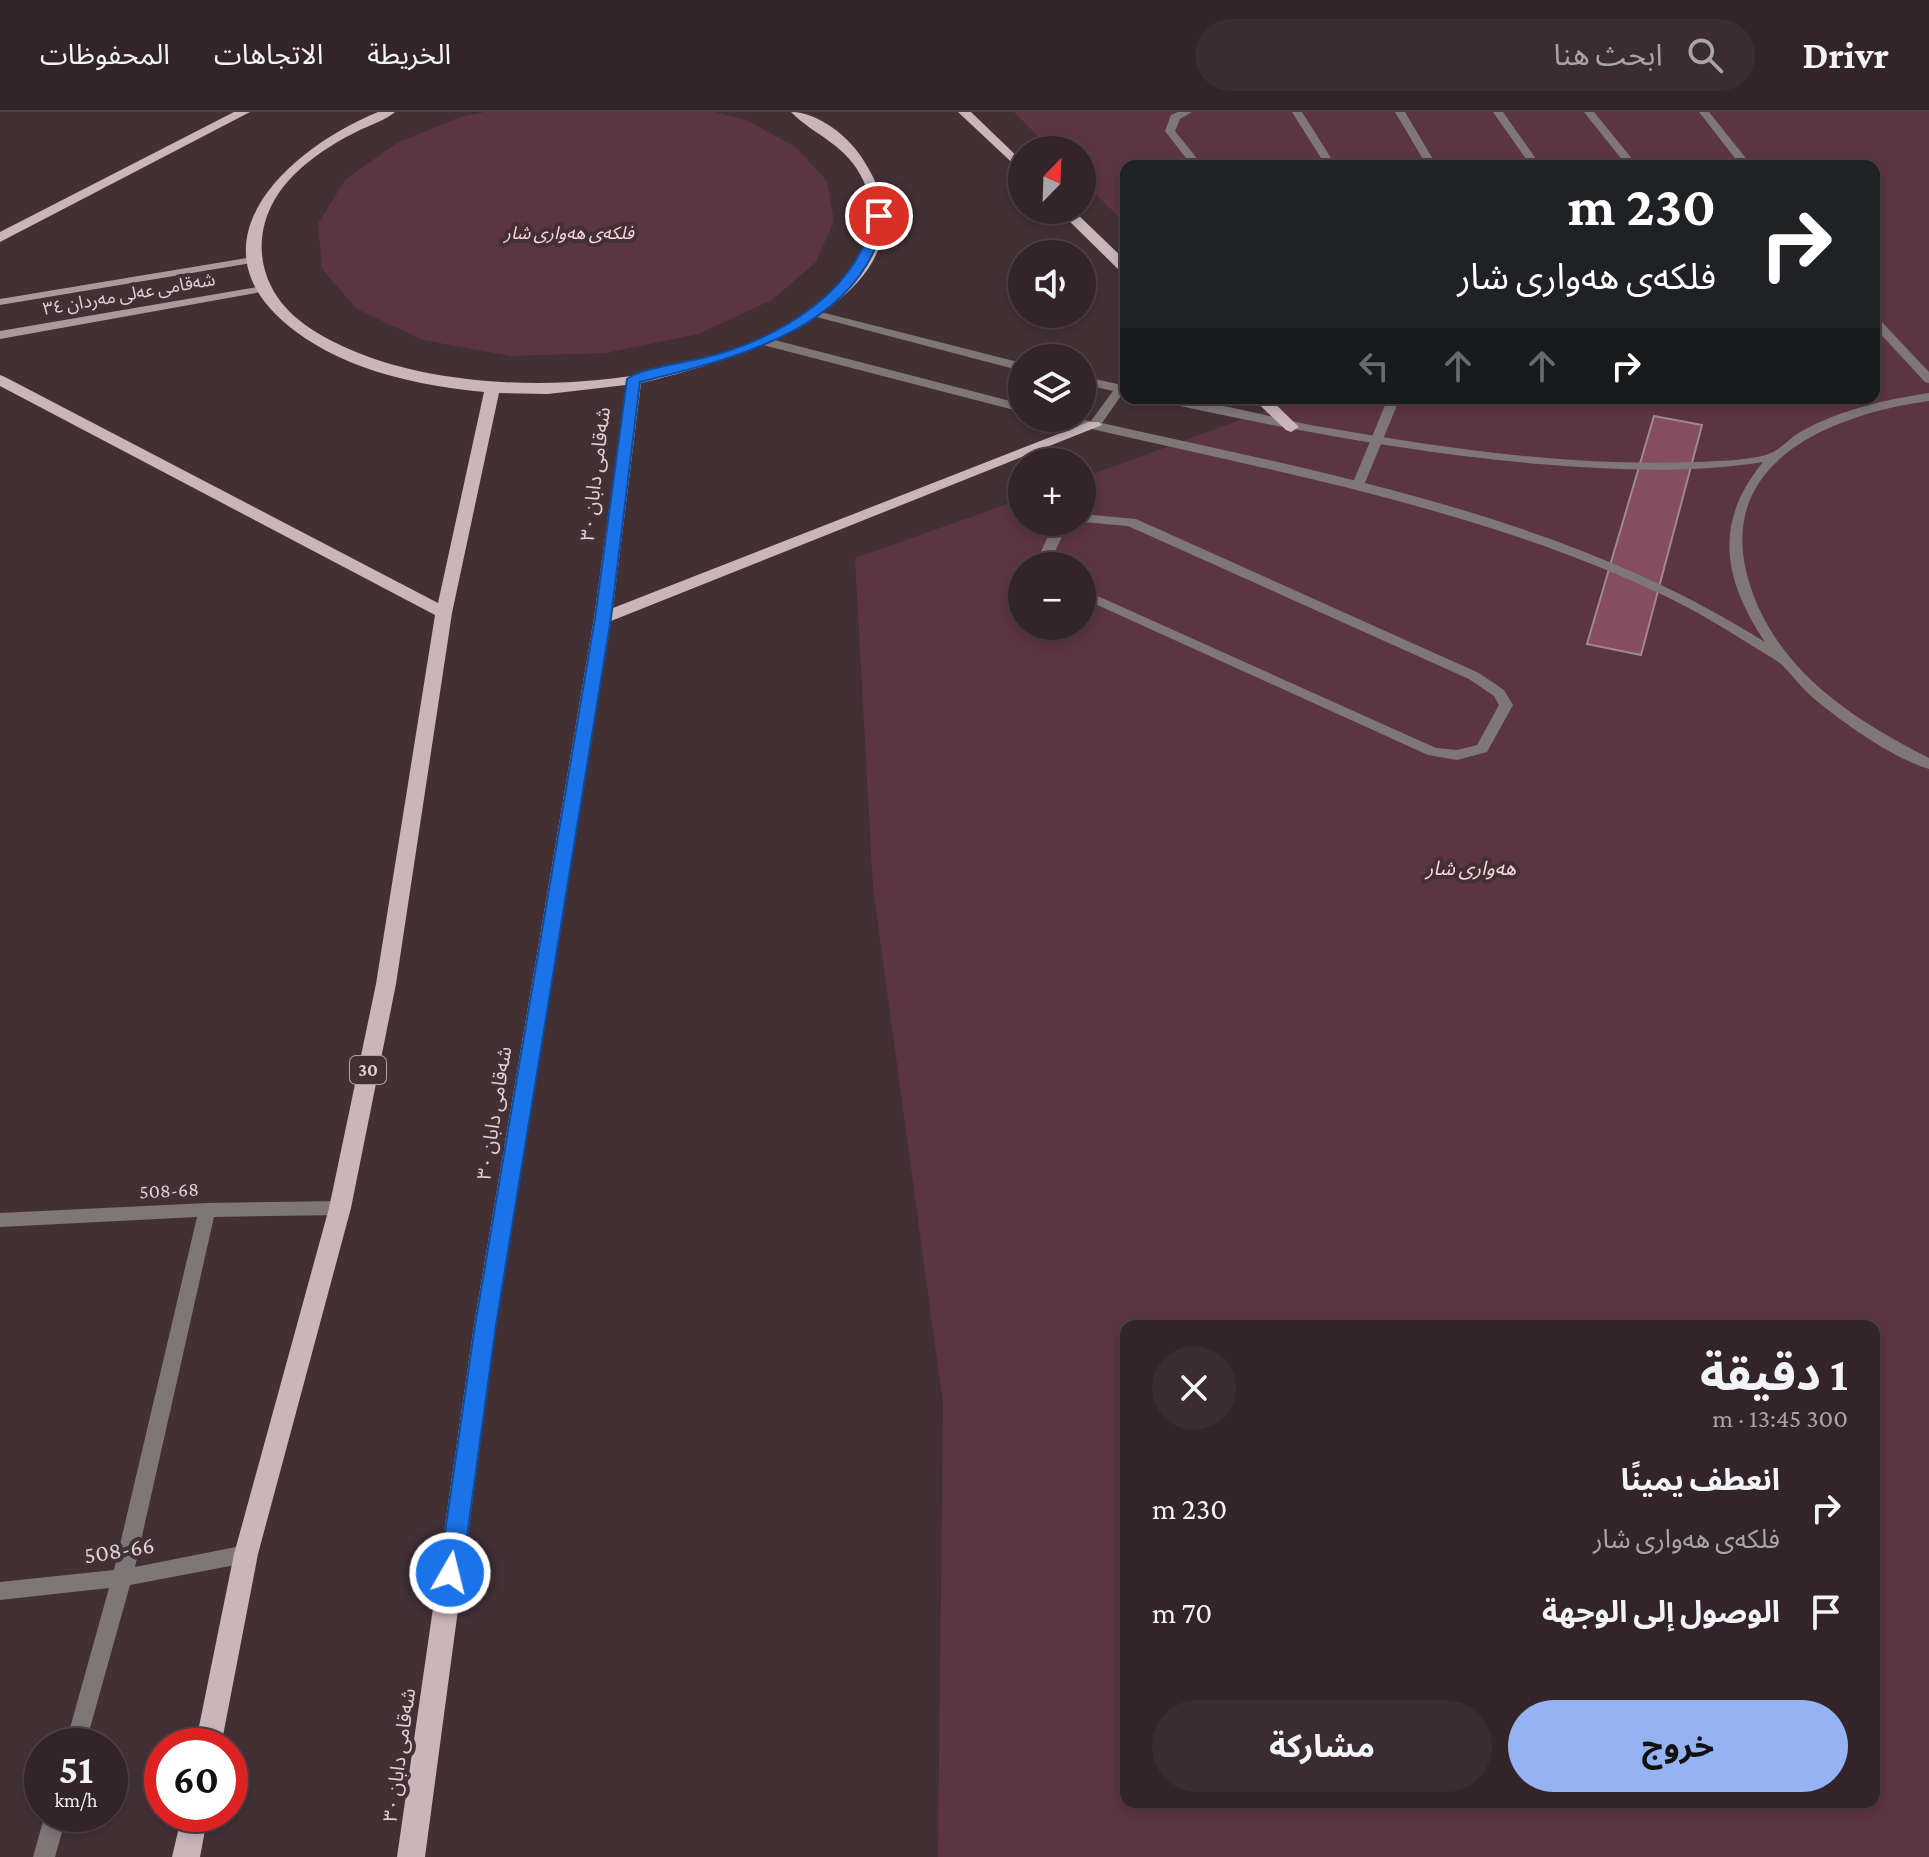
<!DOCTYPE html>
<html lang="ar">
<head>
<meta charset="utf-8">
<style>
	:root { --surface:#322428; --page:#3a2c30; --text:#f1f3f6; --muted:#a8a4a8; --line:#4d4145; --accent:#95b2f1 }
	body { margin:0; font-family:"Crimson Pro","Noto Sans Arabic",serif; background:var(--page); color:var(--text); direction:rtl; height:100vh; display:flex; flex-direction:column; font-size:30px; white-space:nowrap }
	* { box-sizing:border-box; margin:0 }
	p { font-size:26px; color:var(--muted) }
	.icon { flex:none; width:44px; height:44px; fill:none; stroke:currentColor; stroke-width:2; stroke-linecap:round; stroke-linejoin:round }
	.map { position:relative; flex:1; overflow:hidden; direction:ltr }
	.drawer { position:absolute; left:1120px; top:1208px; width:760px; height:488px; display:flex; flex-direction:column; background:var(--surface); border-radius:16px; box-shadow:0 4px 12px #0003,0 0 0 2px var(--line); direction:rtl }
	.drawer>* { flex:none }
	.top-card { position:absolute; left:1120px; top:48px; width:760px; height:244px; border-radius:16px; box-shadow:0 4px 12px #0003,0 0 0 2px var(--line); direction:rtl; background:#202124; color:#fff; overflow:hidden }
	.needle { width:52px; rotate:23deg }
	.controls { position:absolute; left:1008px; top:24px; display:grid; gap:16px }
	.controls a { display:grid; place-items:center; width:88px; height:88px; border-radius:50%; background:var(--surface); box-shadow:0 4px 12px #0003,0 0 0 2px var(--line); font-size:40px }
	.speed { position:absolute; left:24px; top:1616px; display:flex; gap:16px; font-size:40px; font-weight:700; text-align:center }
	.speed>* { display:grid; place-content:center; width:104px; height:104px; border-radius:50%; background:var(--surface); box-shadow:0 4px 12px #0003,0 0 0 2px var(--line); line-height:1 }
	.speed small { font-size:20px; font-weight:400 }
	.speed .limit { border:12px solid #d22; background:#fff; color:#111 }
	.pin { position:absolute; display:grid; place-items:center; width:68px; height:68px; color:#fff; margin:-34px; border:4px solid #fff; border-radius:50%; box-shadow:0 2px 8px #0007 }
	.me { position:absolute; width:88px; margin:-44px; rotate:8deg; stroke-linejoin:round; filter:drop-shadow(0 0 6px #0008) }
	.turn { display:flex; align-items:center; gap:28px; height:168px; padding:0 32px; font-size:36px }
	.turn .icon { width:104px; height:104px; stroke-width:2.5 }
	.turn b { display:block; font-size:56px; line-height:68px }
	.lanes { display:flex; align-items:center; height:76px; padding:0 32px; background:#0003; justify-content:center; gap:40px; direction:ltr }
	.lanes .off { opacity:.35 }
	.round { display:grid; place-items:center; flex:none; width:84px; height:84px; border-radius:42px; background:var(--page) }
	.headline { display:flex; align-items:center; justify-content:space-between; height:136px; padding:0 32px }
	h1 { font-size:48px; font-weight:700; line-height:60px }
	.primary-button { display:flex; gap:16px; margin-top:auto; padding:16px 32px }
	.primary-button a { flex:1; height:92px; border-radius:48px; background:var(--accent); color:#111; font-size:32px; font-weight:700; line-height:92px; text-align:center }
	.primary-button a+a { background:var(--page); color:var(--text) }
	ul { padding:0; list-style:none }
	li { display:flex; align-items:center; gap:24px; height:104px; padding:0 32px }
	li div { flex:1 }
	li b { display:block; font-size:30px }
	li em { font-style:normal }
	header { display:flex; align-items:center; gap:48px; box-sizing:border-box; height:112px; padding:0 40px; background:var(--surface); border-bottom:2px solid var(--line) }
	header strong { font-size:38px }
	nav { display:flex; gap:44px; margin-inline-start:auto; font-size:28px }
	.search { width:560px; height:72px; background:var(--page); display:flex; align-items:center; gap:20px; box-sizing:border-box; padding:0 28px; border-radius:44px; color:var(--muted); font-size:30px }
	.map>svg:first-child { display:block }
	.green { fill:#5c3542; fill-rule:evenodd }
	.building { fill:#854d5f; stroke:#9e898f; stroke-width:2 }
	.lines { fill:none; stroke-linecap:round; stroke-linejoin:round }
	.service { fill:#7f7678; fill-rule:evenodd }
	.minor { fill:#7f7678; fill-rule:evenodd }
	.tertiary { fill:#7f7678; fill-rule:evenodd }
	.secondary { fill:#a99a9e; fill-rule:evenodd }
	.primary { fill:#c9b5ba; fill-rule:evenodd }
	.route { fill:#1a73e8; stroke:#114b97; stroke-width:2 }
	.labels { text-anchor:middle; stroke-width:8; stroke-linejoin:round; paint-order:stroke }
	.far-park-label { font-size:18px; font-style:italic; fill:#fad5df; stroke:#423035 }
	.far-street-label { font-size:18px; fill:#ddd1d4; stroke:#423035 }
	.shield { fill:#423035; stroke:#aea1a4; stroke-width:2 }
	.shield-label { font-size:18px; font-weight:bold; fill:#ddd1d4 }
	.street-label { font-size:20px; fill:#ddd1d4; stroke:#423035 }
	.park-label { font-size:20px; font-style:italic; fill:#fad5df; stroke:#423035 }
	.near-street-label { font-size:24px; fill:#ddd1d4; stroke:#423035 }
</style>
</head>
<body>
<header>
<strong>Drivr</strong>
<div class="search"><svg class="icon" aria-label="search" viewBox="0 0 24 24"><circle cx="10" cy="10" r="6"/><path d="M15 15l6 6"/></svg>ابحث هنا</div>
<nav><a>الخريطة</a><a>الاتجاهات</a><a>المحفوظات</a></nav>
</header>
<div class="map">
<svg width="1929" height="1745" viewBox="0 0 1929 1745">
	<rect width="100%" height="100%" fill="#423035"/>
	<g class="green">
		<path d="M485,0H715L746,8L796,35L827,69L834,109L816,150L772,188L698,222L606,241L510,244L423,228L357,197L322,157L318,112L345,68L397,31L460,5Z"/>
		<path d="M1014,0H1929V1745H938L943,1292L873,776L855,446L1022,387V410H1082V366L1300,286H1874V54H1126V112L1082,68V38H1052ZM1022,454H1082V514H1022ZM1126,1214H1874V1690H1126Z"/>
	</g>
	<path class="building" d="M1654,304L1702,313L1641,543L1587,532Z"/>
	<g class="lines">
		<g class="service">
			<path d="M1178,0H1192L1180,7L1175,19L1203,54H1192L1165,19L1171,3Z"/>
			<path d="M1292,0H1302L1336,54H1326Z"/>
			<path d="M1395,0H1405L1437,54H1427Z"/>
			<path d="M1493,0H1503L1541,54H1531Z"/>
			<path d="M1584,0H1594L1638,54H1627Z"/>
			<path d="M1388,286H1400L1364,373L1358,377L1353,376L1352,373Z"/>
			<path d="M1033,333L1037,334L1045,350H1033L1027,337Z"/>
			<path d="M1082,402L1136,407L1479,561L1504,578L1513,593L1487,640L1457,648L1428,643L1082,486V477L1436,636L1457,638L1477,633L1499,593L1494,584L1469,567L1128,414L1082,410Z"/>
			<path d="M1055,410H1069L1048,454H1034Z"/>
		</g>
		<g class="minor">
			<path d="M340,1089L346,1091L349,1096L346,1101L340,1103L214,1105L135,1455L246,1433L253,1436L256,1442L253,1448L246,1451L130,1473L85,1634H65L109,1476L0,1488V1470L114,1458L197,1105L0,1115V1101L207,1091Z"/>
			<path d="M45,1702H67L55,1745H33Z"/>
		</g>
		<g class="tertiary">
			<path d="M1699,0H1709L1752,54H1741Z"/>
			<path d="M813,198L1022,251V259L809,203V199Z"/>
			<path d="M1874,204L1878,206L1929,260V271L1925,270L1874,215Z"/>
			<path d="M763,225L1022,292V300L759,232V226Z"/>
			<path d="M1082,264L1126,274V282L1123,281L1102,311C1328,362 1566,404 1765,530C1723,467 1713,411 1763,350C1689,362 1613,358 1539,352C1411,341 1286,317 1161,290L1155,286C1209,286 1268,306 1322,315C1444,336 1570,355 1695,350C1715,349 1755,349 1773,340C1783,335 1792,324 1802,319C1842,297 1884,288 1929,281V289C1841,301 1723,343 1745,454C1753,494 1775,531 1803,560C1839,597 1884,623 1929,646V657C1892,646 1840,609 1811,584C1800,574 1792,563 1782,553C1773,545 1761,540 1751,533C1724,516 1696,499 1667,485C1475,393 1263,358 1058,309L1056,306L1091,309L1113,279L1082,272Z"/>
		</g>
		<g class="secondary">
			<path d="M253,145L257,146V150L0,193V187Z"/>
			<path d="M263,174L269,177L267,179L0,227V219Z"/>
		</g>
		<g class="primary">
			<path d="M234,0H250L0,130V120Z"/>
			<path d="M378,0H395C386,8 370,13 358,19C327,34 293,57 275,87C259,114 257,146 271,174C286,205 319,224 349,237C481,296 746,282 844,165C867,138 879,103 864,70C847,32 816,25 791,0C818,0 850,25 864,49C950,182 734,250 641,271L613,496L1089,310H1099L1102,313L611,509L496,1213L425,1745H397L474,1213L594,506L626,273L548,282L499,281L452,501L396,872L351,1096L258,1442L221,1634H195L234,1442L329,1096L376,872L435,503L0,274V263L5,265L438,491L484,280C420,274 348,259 295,219C182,134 287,37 378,0Z"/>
			<path d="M958,0H971L1022,49V60Z"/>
			<path d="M1058,98H1073L1126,149V161L1121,160Z"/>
			<path d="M1252,286H1269L1299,315L1291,320L1286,318Z"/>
			<path d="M182,1702H208L200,1745H172Z"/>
		</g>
	</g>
	<path class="route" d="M879,101L885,104C864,217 735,246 640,270L611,506L496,1213L462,1461L458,1468L450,1471L442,1468L439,1461L475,1213L595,506L627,267C641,256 683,251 703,246C775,228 858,182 873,104Z"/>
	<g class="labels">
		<g class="far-park-label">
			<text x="569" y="127">فلکەی هەواری شار</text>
		</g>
		<g class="far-street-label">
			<text transform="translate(129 182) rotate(-10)" y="6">شەقامی عەلی مەردان ٣٤</text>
		</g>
		<rect class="shield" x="350" y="944" width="36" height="28" rx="6"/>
		<g class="shield-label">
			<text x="368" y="964">30</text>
		</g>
		<g class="street-label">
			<text transform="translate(595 362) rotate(-83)" y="7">شەقامی دابان ٣٠</text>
			<text transform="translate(494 1001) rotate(-81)" y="7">شەقامی دابان ٣٠</text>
			<text transform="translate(169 1078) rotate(-3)" y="7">508-68</text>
			<text transform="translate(399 1643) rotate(-82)" y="7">شەقامی دابان ٣٠</text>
		</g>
		<g class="park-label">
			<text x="1471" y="763">هەواری شار</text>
		</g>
		<g class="near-street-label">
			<text transform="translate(119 1438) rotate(-9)" y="8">508-66</text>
		</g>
	</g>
</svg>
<div class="controls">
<a><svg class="needle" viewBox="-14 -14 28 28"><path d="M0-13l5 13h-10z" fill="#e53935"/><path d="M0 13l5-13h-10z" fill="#a8a4a8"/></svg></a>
<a><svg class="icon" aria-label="sound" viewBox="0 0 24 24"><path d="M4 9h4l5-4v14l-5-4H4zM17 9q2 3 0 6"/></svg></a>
<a><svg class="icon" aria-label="layers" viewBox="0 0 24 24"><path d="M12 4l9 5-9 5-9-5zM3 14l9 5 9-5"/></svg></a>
<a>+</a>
<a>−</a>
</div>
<div class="speed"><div>51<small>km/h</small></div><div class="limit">60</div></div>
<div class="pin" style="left:879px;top:104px;background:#d93025"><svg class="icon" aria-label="arrive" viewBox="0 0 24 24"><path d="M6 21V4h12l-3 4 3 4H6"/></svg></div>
<svg class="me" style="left:450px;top:1461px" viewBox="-20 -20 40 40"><circle r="17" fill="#1a73e8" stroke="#fff" stroke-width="3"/><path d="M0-11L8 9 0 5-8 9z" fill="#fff"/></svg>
<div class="top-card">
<div class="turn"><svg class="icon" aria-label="right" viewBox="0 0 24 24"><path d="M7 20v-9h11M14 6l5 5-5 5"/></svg><div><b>230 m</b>فلکەی هەواری شار</div></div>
<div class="lanes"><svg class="icon off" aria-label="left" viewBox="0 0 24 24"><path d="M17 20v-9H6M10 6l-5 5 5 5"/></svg><svg class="icon off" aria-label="ahead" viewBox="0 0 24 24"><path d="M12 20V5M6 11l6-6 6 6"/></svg><svg class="icon off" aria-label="ahead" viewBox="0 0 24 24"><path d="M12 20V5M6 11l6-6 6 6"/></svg><svg class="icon" aria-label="right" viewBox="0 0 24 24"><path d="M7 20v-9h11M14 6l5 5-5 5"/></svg></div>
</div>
<section class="drawer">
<div class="headline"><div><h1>1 دقيقة</h1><p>300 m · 13:45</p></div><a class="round"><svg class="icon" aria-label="close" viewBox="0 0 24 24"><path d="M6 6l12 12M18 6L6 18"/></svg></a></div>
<ul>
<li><svg class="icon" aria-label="right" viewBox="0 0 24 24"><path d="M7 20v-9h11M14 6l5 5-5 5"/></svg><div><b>انعطف يمينًا</b><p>فلکەی هەواری شار</p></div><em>230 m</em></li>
<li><svg class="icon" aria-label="arrive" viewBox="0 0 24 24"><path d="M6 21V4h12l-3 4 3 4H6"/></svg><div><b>الوصول إلى الوجهة</b></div><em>70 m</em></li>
</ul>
<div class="primary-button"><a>خروج</a><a>مشاركة</a></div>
</section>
</div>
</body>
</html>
